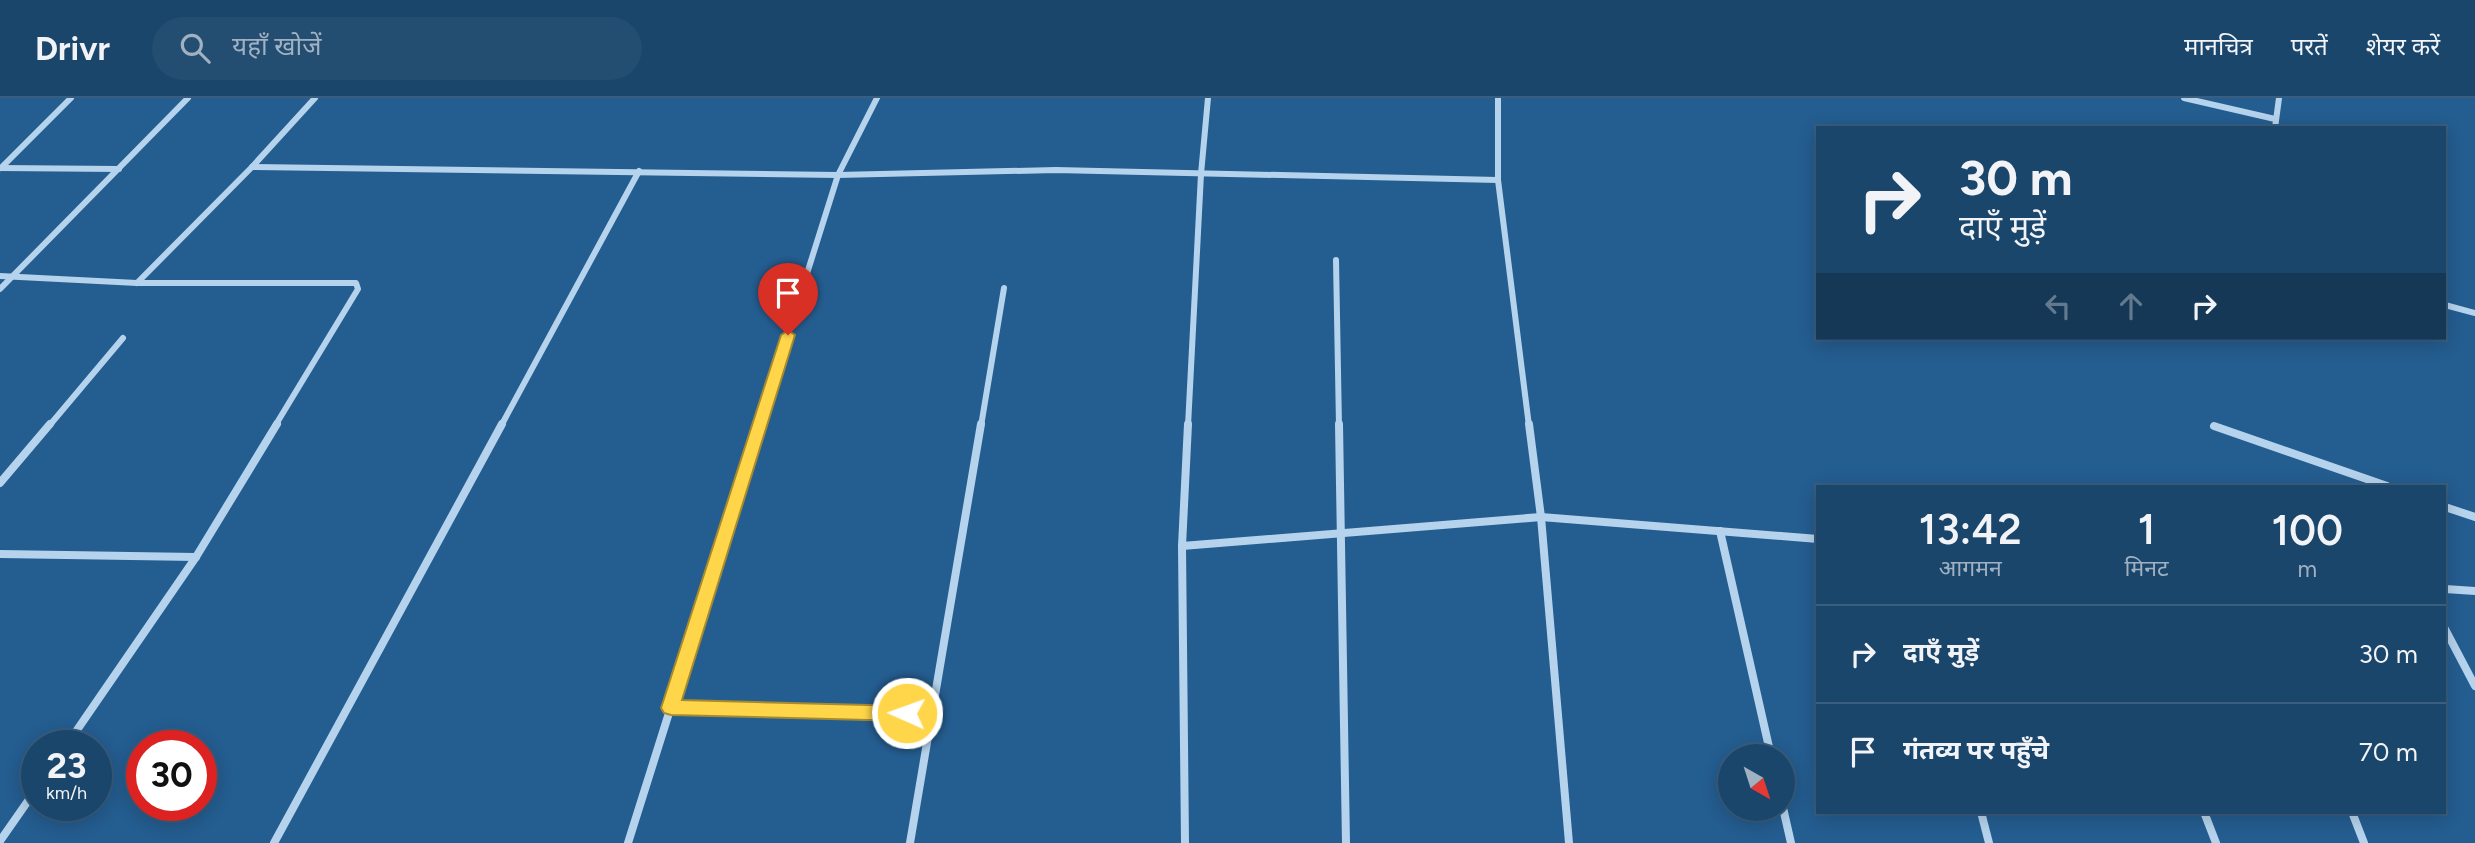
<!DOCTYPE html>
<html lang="hi">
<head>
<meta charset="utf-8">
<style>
	:root { --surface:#1b466c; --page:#244d72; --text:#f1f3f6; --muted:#a0b1c2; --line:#395e7f }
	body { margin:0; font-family:Figtree,"Noto Sans Devanagari",sans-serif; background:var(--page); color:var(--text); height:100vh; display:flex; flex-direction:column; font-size:26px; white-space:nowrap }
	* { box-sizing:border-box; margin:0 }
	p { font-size:23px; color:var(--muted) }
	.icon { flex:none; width:38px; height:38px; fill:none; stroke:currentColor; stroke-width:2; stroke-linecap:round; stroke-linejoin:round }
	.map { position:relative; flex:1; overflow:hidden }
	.sheet { position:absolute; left:1816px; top:387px; width:630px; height:329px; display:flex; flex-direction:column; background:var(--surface); border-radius:0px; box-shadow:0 4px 18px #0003,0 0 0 2px var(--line) }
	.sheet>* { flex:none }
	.guide { position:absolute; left:1816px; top:28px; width:630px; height:214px; border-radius:0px; box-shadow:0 4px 18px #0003,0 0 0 2px var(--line); background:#1b466c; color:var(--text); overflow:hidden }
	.needle { width:46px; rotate:141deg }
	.controls { position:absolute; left:1718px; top:646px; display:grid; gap:14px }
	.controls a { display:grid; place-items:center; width:77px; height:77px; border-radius:50%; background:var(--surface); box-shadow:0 4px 18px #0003,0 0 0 2px var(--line); font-size:35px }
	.speed { position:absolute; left:21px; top:632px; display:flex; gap:14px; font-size:35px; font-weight:700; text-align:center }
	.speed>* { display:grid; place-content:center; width:91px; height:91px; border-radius:50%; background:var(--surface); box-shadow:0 4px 18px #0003,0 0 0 2px var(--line); line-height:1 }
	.speed small { font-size:18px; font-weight:400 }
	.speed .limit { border:10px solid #d22; background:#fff; color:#111 }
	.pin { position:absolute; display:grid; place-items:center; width:60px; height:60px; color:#fff; margin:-72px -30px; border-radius:50% 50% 50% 0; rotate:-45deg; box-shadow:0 0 7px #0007 }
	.pin .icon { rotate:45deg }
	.me { position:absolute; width:77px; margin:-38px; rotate:272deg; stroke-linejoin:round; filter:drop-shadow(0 0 5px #0008) }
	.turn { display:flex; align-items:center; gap:24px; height:147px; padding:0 28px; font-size:32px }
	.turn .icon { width:91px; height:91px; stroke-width:2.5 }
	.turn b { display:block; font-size:49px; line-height:60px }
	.lanes { display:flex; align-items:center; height:66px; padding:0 28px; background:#0003; justify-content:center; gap:35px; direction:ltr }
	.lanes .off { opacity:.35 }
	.eta { display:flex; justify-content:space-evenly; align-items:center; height:119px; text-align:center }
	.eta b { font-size:42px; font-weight:600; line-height:49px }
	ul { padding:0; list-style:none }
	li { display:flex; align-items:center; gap:21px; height:98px; padding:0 28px; border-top:2px solid var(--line) }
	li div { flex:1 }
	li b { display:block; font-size:26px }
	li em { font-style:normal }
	header { display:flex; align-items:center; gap:42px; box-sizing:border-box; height:98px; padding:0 35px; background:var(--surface); border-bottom:2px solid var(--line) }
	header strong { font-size:33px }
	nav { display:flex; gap:38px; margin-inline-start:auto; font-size:24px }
	.search { width:490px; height:63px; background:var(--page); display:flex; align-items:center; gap:18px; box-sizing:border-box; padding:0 24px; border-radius:38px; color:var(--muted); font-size:26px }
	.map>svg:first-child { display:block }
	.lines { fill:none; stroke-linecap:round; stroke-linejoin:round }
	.street-far1 { stroke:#b5d3ec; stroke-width:6 }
	.street { stroke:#b5d3ec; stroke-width:8 }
	.route { fill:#ffd54a; stroke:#a68a30; stroke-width:2 }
</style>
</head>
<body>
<header>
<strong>Drivr</strong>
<div class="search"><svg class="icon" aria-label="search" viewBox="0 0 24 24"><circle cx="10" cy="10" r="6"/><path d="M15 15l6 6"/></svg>यहाँ खोजें</div>
<nav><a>मानचित्र</a><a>परतें</a><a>शेयर करें</a></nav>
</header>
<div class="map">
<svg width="2475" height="745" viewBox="0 0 2475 745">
	<rect width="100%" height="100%" fill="#245d90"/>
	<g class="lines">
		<g class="street-far1">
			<path d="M1498,0V82L1529,328"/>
			<path d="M2184,0L2275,21"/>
			<path d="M2275,30L2279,0"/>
			<path d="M252,69L838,77L1056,72L1498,82"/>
			<path d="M0,70L119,71"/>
			<path d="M1,70L71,0"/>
			<path d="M1336,162L1339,328"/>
			<path d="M0,178L137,185H356L358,191L275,328"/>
			<path d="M137,185L252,69L315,0"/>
			<path d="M0,191L188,0"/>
			<path d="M2445,207L2475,215"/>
			<path d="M49,328L123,240"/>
			<path d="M501,328L639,73"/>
			<path d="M759,328L838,77L877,0"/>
			<path d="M981,328L1004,190"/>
			<path d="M1188,328L1201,76L1208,0"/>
		</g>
		<g class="street">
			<path d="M1339,326L1346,745"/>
			<path d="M1529,326L1541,419L1569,745"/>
			<path d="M2214,328L2387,388"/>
			<path d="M0,385L50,326"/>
			<path d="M2445,409L2475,419"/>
			<path d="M1720,433L1771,658"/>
			<path d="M1182,448L1541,419L1818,441"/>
			<path d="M0,456L196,459"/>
			<path d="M2445,491L2475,493"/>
			<path d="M2445,531L2475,588"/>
			<path d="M671,610L933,616"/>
			<path d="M66,648L196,459L277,326"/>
			<path d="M1783,710L1791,745"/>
			<path d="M1981,714L1989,745"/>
			<path d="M2204,714L2216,745"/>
			<path d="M2352,714L2364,745"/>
			<path d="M0,743L37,690"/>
			<path d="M274,745L502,326"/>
			<path d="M628,745L760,326"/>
			<path d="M910,745L981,326"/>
			<path d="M1185,745L1182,448L1188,326"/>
		</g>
	</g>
	<path class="route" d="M788,232L795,237L682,602L907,608L914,610L917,615L914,621L907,623L671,617L664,615L661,610L781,237Z"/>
</svg>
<div class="controls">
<a><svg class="needle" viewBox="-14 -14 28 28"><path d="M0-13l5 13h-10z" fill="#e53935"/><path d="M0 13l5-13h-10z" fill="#a0b1c2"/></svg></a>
</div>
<div class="speed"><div>23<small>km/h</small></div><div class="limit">30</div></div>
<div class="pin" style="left:788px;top:237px;background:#d93025"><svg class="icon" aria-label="arrive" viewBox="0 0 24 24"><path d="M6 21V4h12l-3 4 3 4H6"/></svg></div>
<svg class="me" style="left:907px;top:615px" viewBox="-20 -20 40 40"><circle r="17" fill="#ffd54a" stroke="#fff" stroke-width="3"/><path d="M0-11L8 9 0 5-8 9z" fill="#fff"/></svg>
<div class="guide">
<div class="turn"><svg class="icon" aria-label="right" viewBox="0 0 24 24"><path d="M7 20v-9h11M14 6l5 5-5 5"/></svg><div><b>30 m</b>दाएँ मुड़ें</div></div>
<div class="lanes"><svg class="icon off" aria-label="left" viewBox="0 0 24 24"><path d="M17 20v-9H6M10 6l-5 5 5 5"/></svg><svg class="icon off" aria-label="ahead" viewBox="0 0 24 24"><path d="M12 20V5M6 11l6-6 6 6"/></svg><svg class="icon" aria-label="right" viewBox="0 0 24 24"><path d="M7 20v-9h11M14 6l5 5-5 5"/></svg></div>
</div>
<section class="sheet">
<div class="eta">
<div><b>13:42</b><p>आगमन</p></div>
<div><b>1</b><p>मिनट</p></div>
<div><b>100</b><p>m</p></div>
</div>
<ul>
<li><svg class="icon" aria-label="right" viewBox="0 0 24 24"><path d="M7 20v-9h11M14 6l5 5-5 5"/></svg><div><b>दाएँ मुड़ें</b></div><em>30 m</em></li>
<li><svg class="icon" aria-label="arrive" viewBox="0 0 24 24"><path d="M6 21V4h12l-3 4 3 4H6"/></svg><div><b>गंतव्य पर पहुँचे</b></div><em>70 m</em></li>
</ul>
</section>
</div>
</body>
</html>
